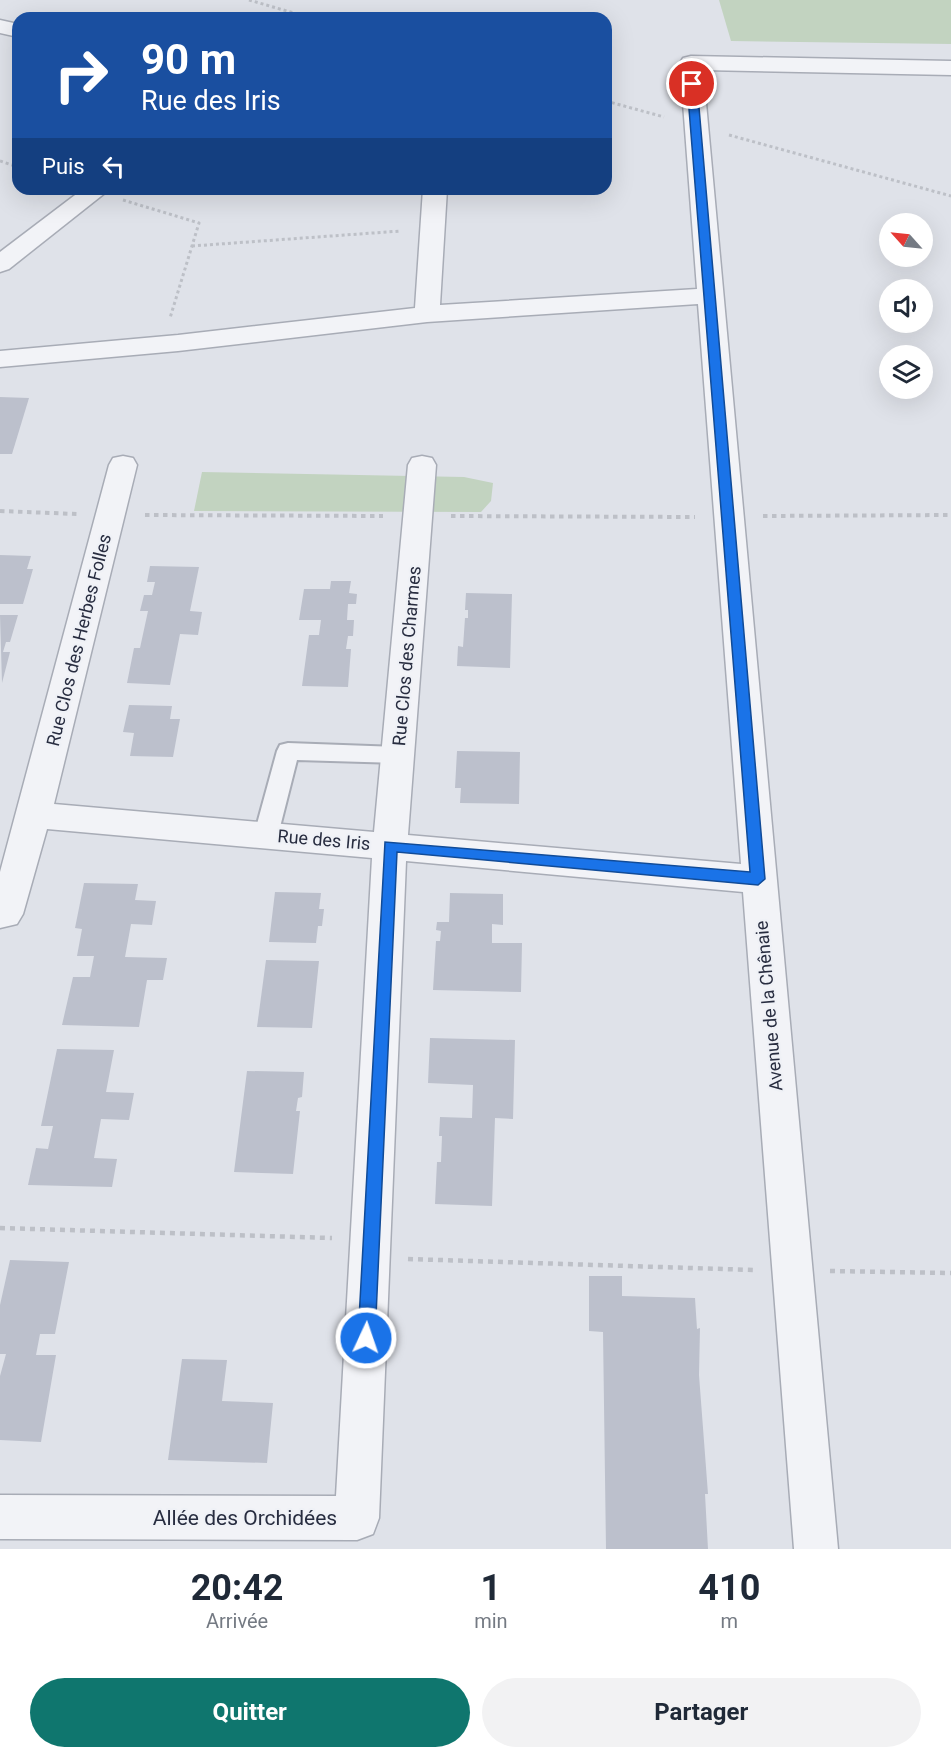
<!DOCTYPE html>
<html lang="fr">
<head>
<meta charset="utf-8">
<style>
	:root { --surface:#fff; --page:#f2f2f3; --text:#1f2937; --muted:#747a83; --accent:#0f766e }
	body { margin:0; font-family:Roboto,sans-serif; background:var(--page); color:var(--text); height:100vh; display:flex; flex-direction:column; font-size:22px; white-space:nowrap }
	* { box-sizing:border-box; margin:0 }
	p { font-size:20px; color:var(--muted) }
	.icon { flex:none; width:33px; height:33px; fill:none; stroke:currentColor; stroke-width:2; stroke-linecap:round; stroke-linejoin:round }
	.map { position:relative; height:1549px; overflow:hidden }
	.sheet { display:flex; flex-direction:column; background:var(--surface); flex:1 }
	.sheet>* { flex:none }
	.banner { position:absolute; left:12px; top:12px; width:600px; height:183px; border-radius:18px; box-shadow:0 6px 24px #0002; background:#1a4fa0; color:#fff; overflow:hidden }
	.needle { width:39px; rotate:297deg }
	.tools { position:absolute; left:879px; top:213px; display:grid; gap:12px }
	.tools a { display:grid; place-items:center; width:54px; height:54px; border-radius:50%; background:var(--surface); box-shadow:0 6px 24px #0002; font-size:30px }
	.pin { position:absolute; display:grid; place-items:center; width:51px; height:51px; color:#fff; margin:-26px; border:3px solid #fff; border-radius:50%; box-shadow:0 2px 6px #0007 }
	.me { position:absolute; width:66px; margin:-33px; rotate:3deg; stroke-linejoin:round; filter:drop-shadow(0 0 4px #0008) }
	.turn { display:flex; align-items:center; gap:21px; height:126px; padding:0 30px; font-size:27px }
	.turn .icon { width:78px; height:78px; stroke-width:2.5 }
	.turn b { display:block; font-size:42px; line-height:51px }
	.then { display:flex; align-items:center; height:57px; padding:0 30px; background:#0003; gap:12px; font-size:22px }
	.eta { display:flex; justify-content:space-evenly; align-items:center; height:102px; text-align:center }
	.eta b { font-size:36px; font-weight:700; line-height:42px }
	.primary-button { display:flex; gap:12px; margin-top:auto; padding:12px 30px }
	.primary-button a { flex:1; height:69px; border-radius:36px; background:var(--accent); color:#fff; font-size:24px; font-weight:700; line-height:69px; text-align:center }
	.primary-button a+a { background:var(--page); color:var(--text) }
	.map>svg:first-child { display:block }
	.green { fill:#c2d3c0 }
	.building { fill:#bcc0cc }
	.lines { fill:none; stroke-linecap:round; stroke-linejoin:round }
	.service-casing { stroke:#a8acb6; stroke-width:4 }
	.minor-casing { stroke:#a8acb6; stroke-width:3 }
	.path-far2 { stroke:#bdc0c7; stroke-width:3; stroke-dasharray:3 3; stroke-linecap:butt }
	.path-far1 { stroke:#bdc0c7; stroke-width:4; stroke-dasharray:4.5 4.5; stroke-linecap:butt }
	.path { stroke:#bdc0c7; stroke-width:4.5; stroke-dasharray:5 5; stroke-linecap:butt }
	.service { fill:#f2f3f7; fill-rule:evenodd }
	.minor { fill:#f2f3f7; fill-rule:evenodd }
	.route { fill:#1a73e8; stroke:#114b97; stroke-width:1.5 }
	.labels { text-anchor:middle; stroke-width:4.5; stroke-linejoin:round; paint-order:stroke }
	.street-label { font-size:18px; fill:#282d40; stroke:#eff1f6 }
	.near-street-label { font-size:21px; fill:#282d40; stroke:#eff1f6 }
</style>
</head>
<body>
<div class="map">
<svg width="951" height="1549" viewBox="0 0 951 1549">
	<rect width="100%" height="100%" fill="#dfe2e9"/>
	<g class="green">
		<path d="M719,0H951V44L731,41Z"/>
		<path d="M202,472L464,477L493,483L491,501L481,512L194,511Z"/>
	</g>
	<g class="building">
		<path d="M0,397L29,398L12,454H0Z"/>
		<path d="M0,555L31,556L27,569H33L23,604H0Z"/>
		<path d="M150,566L199,567L190,611L202,612L198,635L180,634L170,685L127,683L134,648H140L148,611H140L144,595H152L155,582H147Z"/>
		<path d="M331,581H351L349,593L357,594L356,604H348L347,620H354L353,636H348L346,649H351L348,687L302,686L309,635H319L321,620H299L304,589H330Z"/>
		<path d="M466,593L512,594L510,668L457,666L458,646L463,647L465,618H468V610H465Z"/>
		<path d="M0,615H18L10,642H6L3,652H10L2,683Z"/>
		<path d="M129,705L172,706L170,719H180L173,757L130,756L134,733L123,732Z"/>
		<path d="M457,751L520,752L519,804L460,803L461,788H455Z"/>
		<path d="M84,883L138,884L135,900L156,901L152,925L131,924L125,957L167,958L163,980H147L139,1027L62,1025L73,977H90L94,956H77L82,929L75,928Z"/>
		<path d="M275,892L321,893L319,909H324L322,926H318L316,943L269,942Z"/>
		<path d="M450,893L503,894V925L492,924V943H522L521,992L433,990L436,941H440L441,931L436,930L437,922H449Z"/>
		<path d="M266,960L319,961L312,1028L257,1027Z"/>
		<path d="M430,1038L515,1040L513,1119L495,1118L492,1206L435,1204L437,1162H441L442,1136H439L440,1117L472,1118L473,1085L428,1083Z"/>
		<path d="M57,1049L114,1050L106,1092L134,1093L129,1120L101,1119L94,1158L117,1159L112,1187L28,1185L36,1148L48,1149L53,1126H41Z"/>
		<path d="M247,1071L304,1072L302,1097L298,1098L296,1111H300L293,1174L234,1172Z"/>
		<path d="M10,1260L69,1262L55,1334H40L36,1355H56L41,1442L0,1440V1376L6,1354H0V1305Z"/>
		<path d="M589,1276H622V1296L695,1298L697,1329L700,1328L699,1375L708,1494H705L708,1549H606L603,1332L589,1331Z"/>
		<path d="M182,1359L227,1360L222,1401L273,1403L267,1463L168,1460Z"/>
	</g>
	<g class="lines">
		<defs>
			<path id="service" d="M288,743L398,747L406,749L409,755L406,761L398,763L297,760L278,835L274,841L266,844L258,841L254,835L277,751L280,745Z"/>
			<g id="minor">
				<path d="M0,20L18,24V37L0,33Z"/>
				<path d="M691,56L951,61V75L703,70L838,1549H794L743,892L406,861L379,1518L373,1534L357,1540L0,1539V1495L336,1496L372,858L47,829L23,914L17,924L0,928V872L109,465L113,458L123,456L133,458L137,465L54,804L374,832L408,465L412,458L422,456L432,458L436,465L408,835L741,864L698,304L427,322L178,351L0,367V351L178,335L415,308L423,189H447L440,305L697,289L680,63L683,58Z"/>
				<path d="M83,189H110L9,269L0,272V252Z"/>
			</g>
		</defs>
		<use href="#service" class="service-casing"/>
		<use href="#minor" class="minor-casing"/>
		<g class="path-far2">
			<path d="M249,0L311,18"/>
			<path d="M606,101L664,117"/>
			<path d="M729,135L951,196"/>
			<path d="M0,161L18,167"/>
			<path d="M123,200L199,223L170,318"/>
			<path d="M192,246L401,231"/>
		</g>
		<g class="path-far1">
			<path d="M0,511L77,514"/>
			<path d="M145,515L383,516"/>
			<path d="M451,516L695,517"/>
			<path d="M763,516L951,515"/>
		</g>
		<g class="path">
			<path d="M0,1228L332,1238"/>
			<path d="M408,1259L754,1270"/>
			<path d="M830,1271L951,1273"/>
		</g>
		<use href="#service" class="service"/>
		<use href="#minor" class="minor"/>
	</g>
	<path class="route" d="M692,81L697,84L765,879L758,885L397,852L375,1338L372,1344L366,1346L360,1344L358,1338L385,842L750,872L687,84Z"/>
	<g class="labels">
		<g class="street-label">
			<text transform="translate(79 640) rotate(-76)" y="6">Rue Clos des Herbes Folles</text>
			<text transform="translate(407 656) rotate(-85)" y="6">Rue Clos des Charmes</text>
			<text transform="translate(324 840) rotate(5)" y="6">Rue des Iris</text>
			<text transform="translate(769 1006) rotate(-95)" y="6">Avenue de la Chênaie</text>
		</g>
		<g class="near-street-label">
			<text x="245" y="1525">Allée des Orchidées</text>
		</g>
	</g>
</svg>
<div class="tools">
<a><svg class="needle" viewBox="-14 -14 28 28"><path d="M0-13l5 13h-10z" fill="#e53935"/><path d="M0 13l5-13h-10z" fill="#747a83"/></svg></a>
<a><svg class="icon" aria-label="sound" viewBox="0 0 24 24"><path d="M4 9h4l5-4v14l-5-4H4zM17 9q2 3 0 6"/></svg></a>
<a><svg class="icon" aria-label="layers" viewBox="0 0 24 24"><path d="M12 4l9 5-9 5-9-5zM3 14l9 5 9-5"/></svg></a>
</div>
<div class="pin" style="left:692px;top:84px;background:#d93025"><svg class="icon" aria-label="arrive" viewBox="0 0 24 24"><path d="M6 21V4h12l-3 4 3 4H6"/></svg></div>
<svg class="me" style="left:366px;top:1338px" viewBox="-20 -20 40 40"><circle r="17" fill="#1a73e8" stroke="#fff" stroke-width="3"/><path d="M0-11L8 9 0 5-8 9z" fill="#fff"/></svg>
<div class="banner">
<div class="turn"><svg class="icon" aria-label="right" viewBox="0 0 24 24"><path d="M7 20v-9h11M14 6l5 5-5 5"/></svg><div><b>90 m</b>Rue des Iris</div></div>
<div class="then">Puis<svg class="icon" aria-label="left" viewBox="0 0 24 24"><path d="M17 20v-9H6M10 6l-5 5 5 5"/></svg></div>
</div>
</div>
<section class="sheet">
<div class="eta">
<div><b>20:42</b><p>Arrivée</p></div>
<div><b>1</b><p>min</p></div>
<div><b>410</b><p>m</p></div>
</div>
<div class="primary-button"><a>Quitter</a><a>Partager</a></div>
</section>
</body>
</html>
